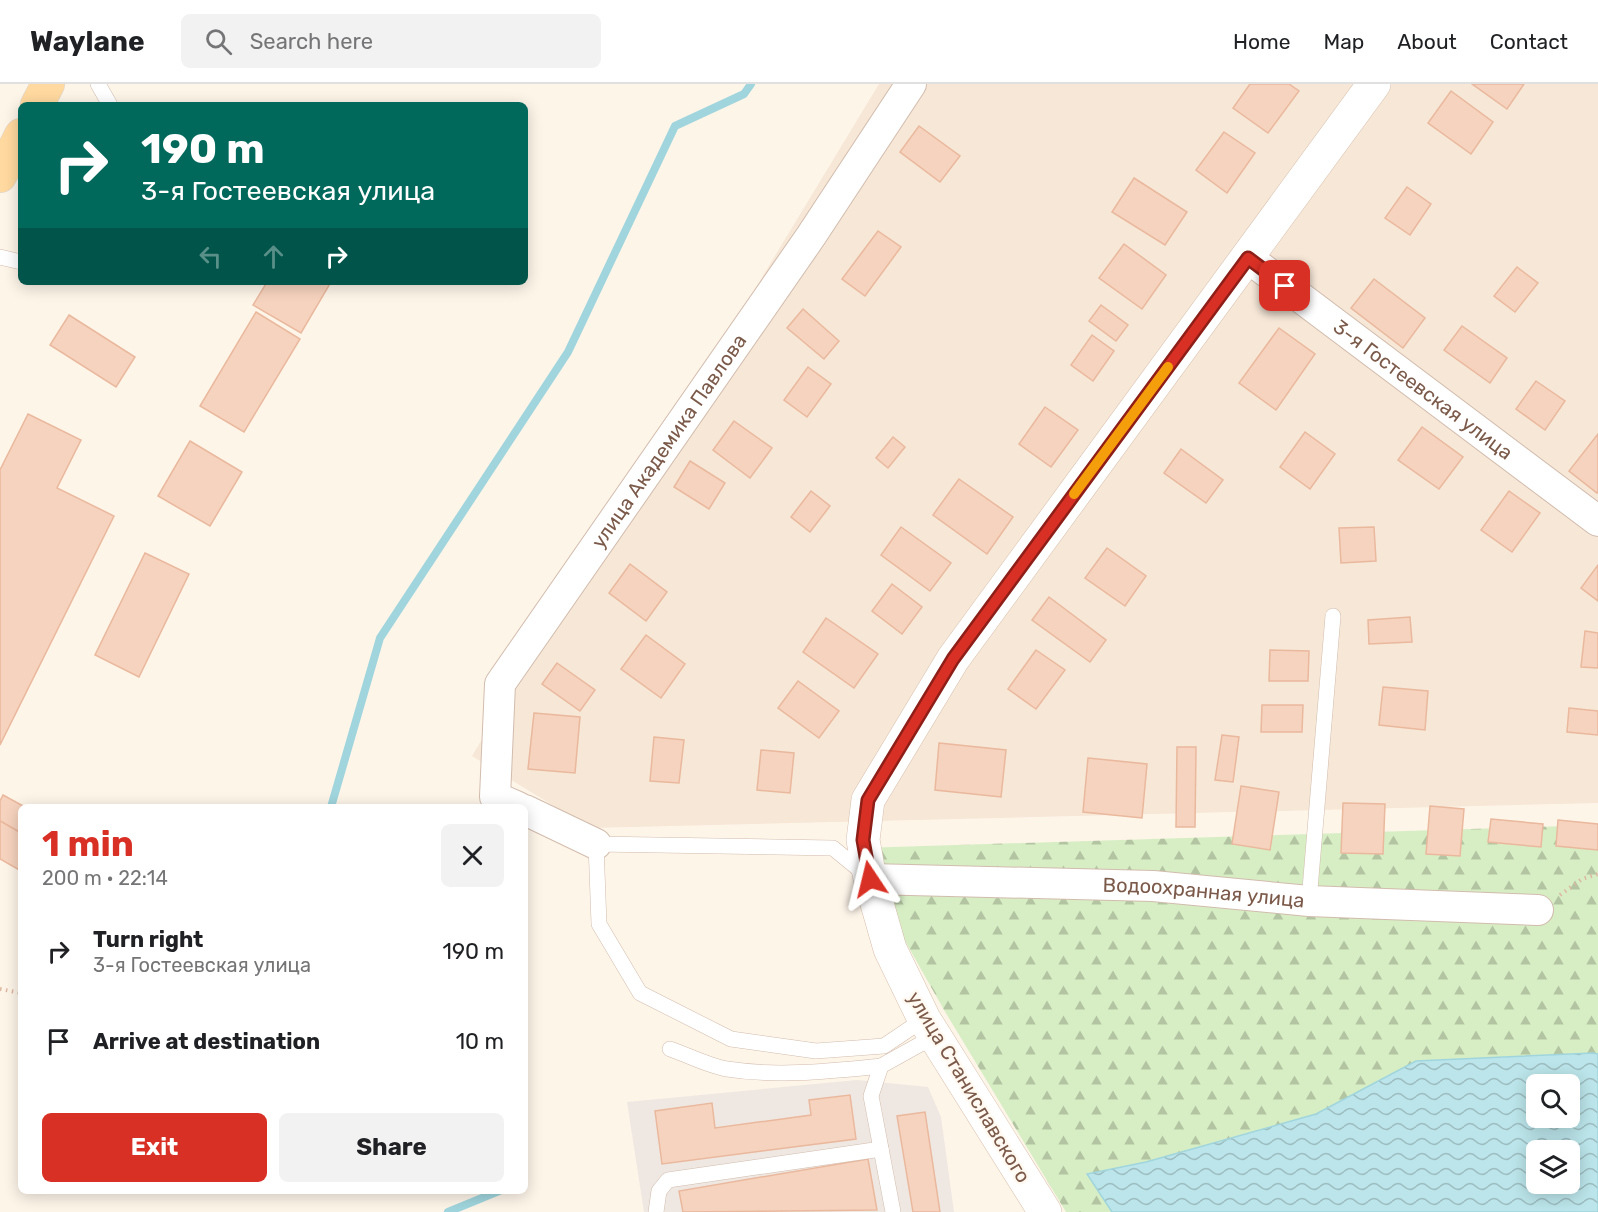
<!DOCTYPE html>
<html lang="en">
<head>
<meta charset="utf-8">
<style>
	:root { --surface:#fff; --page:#f2f2f2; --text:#202124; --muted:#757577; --line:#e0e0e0; --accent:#d93025 }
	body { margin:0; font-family:Rubik,sans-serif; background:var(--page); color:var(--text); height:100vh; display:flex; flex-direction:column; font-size:22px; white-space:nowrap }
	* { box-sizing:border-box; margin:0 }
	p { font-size:20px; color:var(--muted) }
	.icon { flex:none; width:33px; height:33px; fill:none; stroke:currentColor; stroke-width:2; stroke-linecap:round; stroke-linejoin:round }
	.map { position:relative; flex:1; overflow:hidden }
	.sheet { position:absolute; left:18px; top:720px; width:510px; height:390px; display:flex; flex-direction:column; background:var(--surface); border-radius:9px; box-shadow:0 3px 15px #0003 }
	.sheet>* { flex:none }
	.top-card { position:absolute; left:18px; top:18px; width:510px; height:183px; border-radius:9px; box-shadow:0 3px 15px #0003; background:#00695c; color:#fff; overflow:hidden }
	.tools { position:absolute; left:1526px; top:990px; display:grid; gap:12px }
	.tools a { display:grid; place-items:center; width:54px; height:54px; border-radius:9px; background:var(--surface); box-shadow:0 3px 15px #0003; font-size:30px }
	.pin { position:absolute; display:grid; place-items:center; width:51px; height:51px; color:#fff; margin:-26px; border-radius:12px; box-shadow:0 3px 9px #0006 }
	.me { position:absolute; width:66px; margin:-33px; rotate:350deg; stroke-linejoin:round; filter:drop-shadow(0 0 4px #0008) }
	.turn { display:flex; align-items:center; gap:21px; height:126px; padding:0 24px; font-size:27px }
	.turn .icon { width:78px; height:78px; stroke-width:2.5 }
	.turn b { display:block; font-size:42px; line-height:51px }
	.lanes { display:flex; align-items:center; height:57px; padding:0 24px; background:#0003; justify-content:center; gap:30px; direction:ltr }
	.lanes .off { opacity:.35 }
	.round { display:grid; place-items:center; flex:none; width:63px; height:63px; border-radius:9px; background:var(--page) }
	.overview { display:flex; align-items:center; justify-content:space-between; height:102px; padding:0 24px }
	h1 { font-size:36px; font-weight:700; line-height:45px; color:var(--accent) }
	.cta { display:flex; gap:12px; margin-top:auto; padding:12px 24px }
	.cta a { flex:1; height:69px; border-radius:9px; background:var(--accent); color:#fff; font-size:24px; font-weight:700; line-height:69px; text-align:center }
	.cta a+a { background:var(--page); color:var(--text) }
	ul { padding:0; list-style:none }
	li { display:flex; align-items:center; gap:18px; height:90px; padding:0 24px }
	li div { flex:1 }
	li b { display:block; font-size:22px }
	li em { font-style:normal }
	header { display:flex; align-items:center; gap:36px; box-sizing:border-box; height:84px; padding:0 30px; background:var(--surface); border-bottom:2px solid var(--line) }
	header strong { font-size:28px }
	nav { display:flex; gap:33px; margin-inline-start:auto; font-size:21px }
	.search { width:420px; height:54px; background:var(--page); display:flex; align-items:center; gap:15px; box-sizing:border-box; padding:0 21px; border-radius:9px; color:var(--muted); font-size:22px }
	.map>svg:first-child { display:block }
	.residential { fill:#f6e7d7 }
	.industrial { fill:#efe8e2 }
	.forest { fill:url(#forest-firs); fill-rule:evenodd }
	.water { fill:url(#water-waves); stroke:#a0d5dd; stroke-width:1.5; fill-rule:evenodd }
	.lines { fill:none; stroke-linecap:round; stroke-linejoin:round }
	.stream { stroke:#a0d5dd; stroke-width:8 }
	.building { fill:#f6d3be; stroke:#eab89d; stroke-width:1.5 }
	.lane-casing { stroke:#d2bcad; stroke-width:16 }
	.street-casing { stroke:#d2bcad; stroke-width:32 }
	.secondary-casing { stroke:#d8bfac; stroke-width:34 }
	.primary-casing { stroke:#ddd4d0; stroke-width:34 }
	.path { stroke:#dcb6a0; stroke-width:4; stroke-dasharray:1.5 4.5; stroke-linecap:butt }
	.lane { stroke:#fff; stroke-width:15 }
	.street { stroke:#fff; stroke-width:30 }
	.secondary { stroke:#fff; stroke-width:33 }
	.primary { stroke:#ffd99f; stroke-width:33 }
	.route-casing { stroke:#8d1f18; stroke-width:15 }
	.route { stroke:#d93025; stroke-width:10 }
	.slow { stroke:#f59e0b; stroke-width:10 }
	.labels { text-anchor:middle; stroke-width:5; stroke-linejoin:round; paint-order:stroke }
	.street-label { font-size:20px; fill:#7c5a4a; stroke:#fff9f1 }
</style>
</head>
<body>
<header>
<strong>Waylane</strong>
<div class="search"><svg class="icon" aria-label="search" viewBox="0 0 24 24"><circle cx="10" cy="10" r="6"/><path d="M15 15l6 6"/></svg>Search here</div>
<nav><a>Home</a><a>Map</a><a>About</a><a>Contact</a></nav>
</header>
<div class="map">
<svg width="1598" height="1128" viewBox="0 0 1598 1128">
	<defs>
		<pattern id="forest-firs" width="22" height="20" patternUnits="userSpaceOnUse" patternTransform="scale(1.5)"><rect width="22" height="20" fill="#d7eec5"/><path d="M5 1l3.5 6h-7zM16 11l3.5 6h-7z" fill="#b3c4a2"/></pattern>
		<pattern id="water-waves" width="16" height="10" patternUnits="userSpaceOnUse" patternTransform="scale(1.5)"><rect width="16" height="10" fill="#bbe5ea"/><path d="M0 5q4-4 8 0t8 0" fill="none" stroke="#9dbdc0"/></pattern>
	</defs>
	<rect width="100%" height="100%" fill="#fef5e9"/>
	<path class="residential" d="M879,0H1598V719L590,744L472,672Z"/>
	<path class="industrial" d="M857,996L928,1003L941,1033L954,1128H644L627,1018Z"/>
	<path class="forest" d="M1598,741V1128H1066L944,926L870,795L861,764ZM1536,1000H1569V1034H1536ZM1536,1066H1569V1100H1536Z"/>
	<path class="water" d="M1593,969L1598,970V1128H1112L1087,1090L1146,1078L1316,1030L1416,977ZM1536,1000H1569V1034H1536ZM1536,1066H1569V1100H1536Z"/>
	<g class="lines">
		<g class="stream">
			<path d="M331,723L380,554L568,268L675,42L744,10L751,0"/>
			<path d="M448,1128L499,1107"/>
		</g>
	</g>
	<g class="building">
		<path d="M1250,0H1289L1299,7L1268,49L1233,24Z"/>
		<path d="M1472,0H1524L1507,25Z"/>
		<path d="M1451,7L1493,38L1471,70L1428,39Z"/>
		<path d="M919,42L960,72L940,98L900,68Z"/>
		<path d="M1224,48L1255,69L1227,109L1196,86Z"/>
		<path d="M1134,94L1187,128L1165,161L1112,128Z"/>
		<path d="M1407,103L1431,120L1410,151L1385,134Z"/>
		<path d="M878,147L901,163L865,212L842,195Z"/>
		<path d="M1124,160L1166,191L1142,225L1099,194Z"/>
		<path d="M1517,183L1538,199L1515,228L1494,212Z"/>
		<path d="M1374,195L1425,234L1403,264L1351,224Z"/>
		<path d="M267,198H331L301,249L253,221Z"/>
		<path d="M1101,221L1128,241L1116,257L1089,237Z"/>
		<path d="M803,225L839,257L824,275L787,244Z"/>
		<path d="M256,228L300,255L244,348L200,322Z"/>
		<path d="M69,231L135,273L116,303L50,261Z"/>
		<path d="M1462,242L1507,274L1490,299L1444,266Z"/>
		<path d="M1279,244L1315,270L1276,326L1239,299Z"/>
		<path d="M1092,251L1114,267L1093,297L1071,281Z"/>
		<path d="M808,283L831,300L807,333L784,316Z"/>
		<path d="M1536,297L1565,317L1545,346L1516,325Z"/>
		<path d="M1045,323L1078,346L1051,383L1019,360Z"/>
		<path d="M28,330L81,356L57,404L114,432L0,661V386Z"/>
		<path d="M734,337L772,364L750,394L713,366Z"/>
		<path d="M1422,343L1463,373L1439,405L1398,376Z"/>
		<path d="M1305,348L1335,370L1310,405L1280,383Z"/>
		<path d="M1598,350V407L1597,409L1569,387Z"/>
		<path d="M893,353L905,363L888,384L876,374Z"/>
		<path d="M190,357L242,388L210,442L158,412Z"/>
		<path d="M1181,365L1223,396L1206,419L1164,389Z"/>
		<path d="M690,377L725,399L709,425L674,403Z"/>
		<path d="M959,395L1013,433L987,470L933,431Z"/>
		<path d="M811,407L830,422L810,448L791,433Z"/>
		<path d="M1509,407L1540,429L1512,468L1481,446Z"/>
		<path d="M901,443L951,479L930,507L881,471Z"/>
		<path d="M1374,443L1376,477L1341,479L1339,444Z"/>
		<path d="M1107,464L1146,492L1125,522L1085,494Z"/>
		<path d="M145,469L189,490L139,593L95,571Z"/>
		<path d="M630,480L667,508L646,537L609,509Z"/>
		<path d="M1598,481V517L1581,504Z"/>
		<path d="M892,500L922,523L902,550L872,527Z"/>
		<path d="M1049,513L1106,556L1090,578L1032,536Z"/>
		<path d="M1410,533L1412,558L1369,560L1368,536Z"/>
		<path d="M826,534L878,570L854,604L803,568Z"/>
		<path d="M1585,547L1598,549V584L1581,583Z"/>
		<path d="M646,551L685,580L661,614L621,585Z"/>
		<path d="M1036,566L1065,586L1036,625L1008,605Z"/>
		<path d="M1270,566L1309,567L1308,597H1269Z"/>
		<path d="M557,579L595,606L580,627L542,600Z"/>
		<path d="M798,597L839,627L819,654L778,624Z"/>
		<path d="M1383,603L1428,607L1425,646L1379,641Z"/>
		<path d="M1262,621H1303L1302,648H1261Z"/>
		<path d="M1569,624L1598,627V651L1567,648Z"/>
		<path d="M534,629L580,633L575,689L528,685Z"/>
		<path d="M1222,651L1239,653L1233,698L1215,696Z"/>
		<path d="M654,653L684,656L679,699L650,697Z"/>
		<path d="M939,659L1006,666L1001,713L935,706Z"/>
		<path d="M1177,663H1196L1195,743H1176Z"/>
		<path d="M761,666L794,669L790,709L757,706Z"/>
		<path d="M1088,674L1147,680L1142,734L1083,728Z"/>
		<path d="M1241,702L1279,708L1270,766L1232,760Z"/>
		<path d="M3,711L25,723H21V749L0,737V717Z"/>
		<path d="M1343,719L1385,720L1383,770L1341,769Z"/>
		<path d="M1430,722L1464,725L1460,772L1426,770Z"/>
		<path d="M1491,735L1543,740L1541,763L1488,758Z"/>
		<path d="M1558,736L1598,740V766L1556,762Z"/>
		<path d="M0,737L21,749V787L0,775Z"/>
		<path d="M850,1011L856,1055L662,1080L655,1027L712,1019L715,1044L811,1031L809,1016Z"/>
		<path d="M925,1028L940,1128H913L897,1032Z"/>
		<path d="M868,1075L877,1126L683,1128L679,1107Z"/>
	</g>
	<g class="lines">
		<defs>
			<g id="lane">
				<path d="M98,0L110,21"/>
				<path d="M0,173L21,178"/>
				<path d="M866,791L833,764L596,760L599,840L640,909L731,955L816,967L884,962L924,935"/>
				<path d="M1309,817L1333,532"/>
				<path d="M670,965C688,971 708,982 727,985C778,993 830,987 881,982"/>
				<path d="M656,1128L659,1107L668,1096L881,1065"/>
				<path d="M893,1128L871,1012L881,982L935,952"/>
			</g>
			<g id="street">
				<path id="s1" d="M1248,174L1598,437"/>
				<path id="s2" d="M518,723L495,713L500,600L811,152L911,0"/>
				<path d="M525,726L596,760"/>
				<path id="s3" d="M870,795L1153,802L1309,817L1538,826"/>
			</g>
			<path id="secondary" d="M1045,1128L924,935L890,865L870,795L863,756L868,716L953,575L1374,0"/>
			<g id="primary">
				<path d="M37,21L48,0"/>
				<path d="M0,92L21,51"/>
			</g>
		</defs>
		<use href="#lane" class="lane-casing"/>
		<use href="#street" class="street-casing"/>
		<use href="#secondary" class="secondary-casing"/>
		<use href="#primary" class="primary-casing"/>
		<g class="path">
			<path d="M1560,811L1582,795L1598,790"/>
			<path d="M0,905L21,909"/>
		</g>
		<use href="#lane" class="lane"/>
		<use href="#street" class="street"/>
		<use href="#secondary" class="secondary"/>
		<use href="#primary" class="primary"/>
	</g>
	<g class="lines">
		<defs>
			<path id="route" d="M870,795L863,756L868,716L953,575L1248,174L1285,202"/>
		</defs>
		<use href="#route" class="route-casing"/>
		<use href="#route" class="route"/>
		<path class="slow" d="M1074,410L1168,283"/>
	</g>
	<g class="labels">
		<g class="street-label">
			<text dy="7" stroke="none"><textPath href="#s1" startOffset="219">3-я Гостеевская улица</textPath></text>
			<text dy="7" stroke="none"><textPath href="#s2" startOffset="434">улица Академика Павлова</textPath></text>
			<text dy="7" stroke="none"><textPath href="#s3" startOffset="334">Водоохранная улица</textPath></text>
			<text transform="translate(969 1003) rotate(59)" y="7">улица Станиславского</text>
		</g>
	</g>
</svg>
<div class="tools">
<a><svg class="icon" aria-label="search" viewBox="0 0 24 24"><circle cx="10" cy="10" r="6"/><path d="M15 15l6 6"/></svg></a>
<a><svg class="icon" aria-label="layers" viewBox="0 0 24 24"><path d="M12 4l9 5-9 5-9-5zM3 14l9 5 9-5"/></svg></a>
</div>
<div class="pin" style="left:1285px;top:202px;background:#d93025"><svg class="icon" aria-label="arrive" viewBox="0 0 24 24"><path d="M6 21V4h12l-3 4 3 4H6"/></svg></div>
<svg class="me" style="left:870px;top:795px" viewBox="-20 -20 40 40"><path d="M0-17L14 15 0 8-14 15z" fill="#d93025" stroke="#fff" stroke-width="4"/></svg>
<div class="top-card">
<div class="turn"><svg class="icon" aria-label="right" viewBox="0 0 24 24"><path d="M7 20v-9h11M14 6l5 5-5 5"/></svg><div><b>190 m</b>3-я Гостеевская улица</div></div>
<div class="lanes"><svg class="icon off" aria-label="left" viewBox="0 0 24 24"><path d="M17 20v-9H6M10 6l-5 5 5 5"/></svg><svg class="icon off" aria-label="ahead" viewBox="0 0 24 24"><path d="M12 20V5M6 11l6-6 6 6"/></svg><svg class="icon" aria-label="right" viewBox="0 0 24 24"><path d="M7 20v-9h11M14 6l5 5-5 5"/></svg></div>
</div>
<section class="sheet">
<div class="overview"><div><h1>1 min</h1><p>200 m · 22:14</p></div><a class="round"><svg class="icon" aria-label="close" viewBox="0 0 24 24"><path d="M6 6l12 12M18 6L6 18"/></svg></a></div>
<ul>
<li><svg class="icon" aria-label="right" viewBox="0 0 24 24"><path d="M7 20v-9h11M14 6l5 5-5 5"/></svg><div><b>Turn right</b><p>3-я Гостеевская улица</p></div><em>190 m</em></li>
<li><svg class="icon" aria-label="arrive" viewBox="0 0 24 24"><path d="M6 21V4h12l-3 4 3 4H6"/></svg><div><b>Arrive at destination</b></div><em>10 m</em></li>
</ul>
<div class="cta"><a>Exit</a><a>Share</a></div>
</section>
</div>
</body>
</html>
